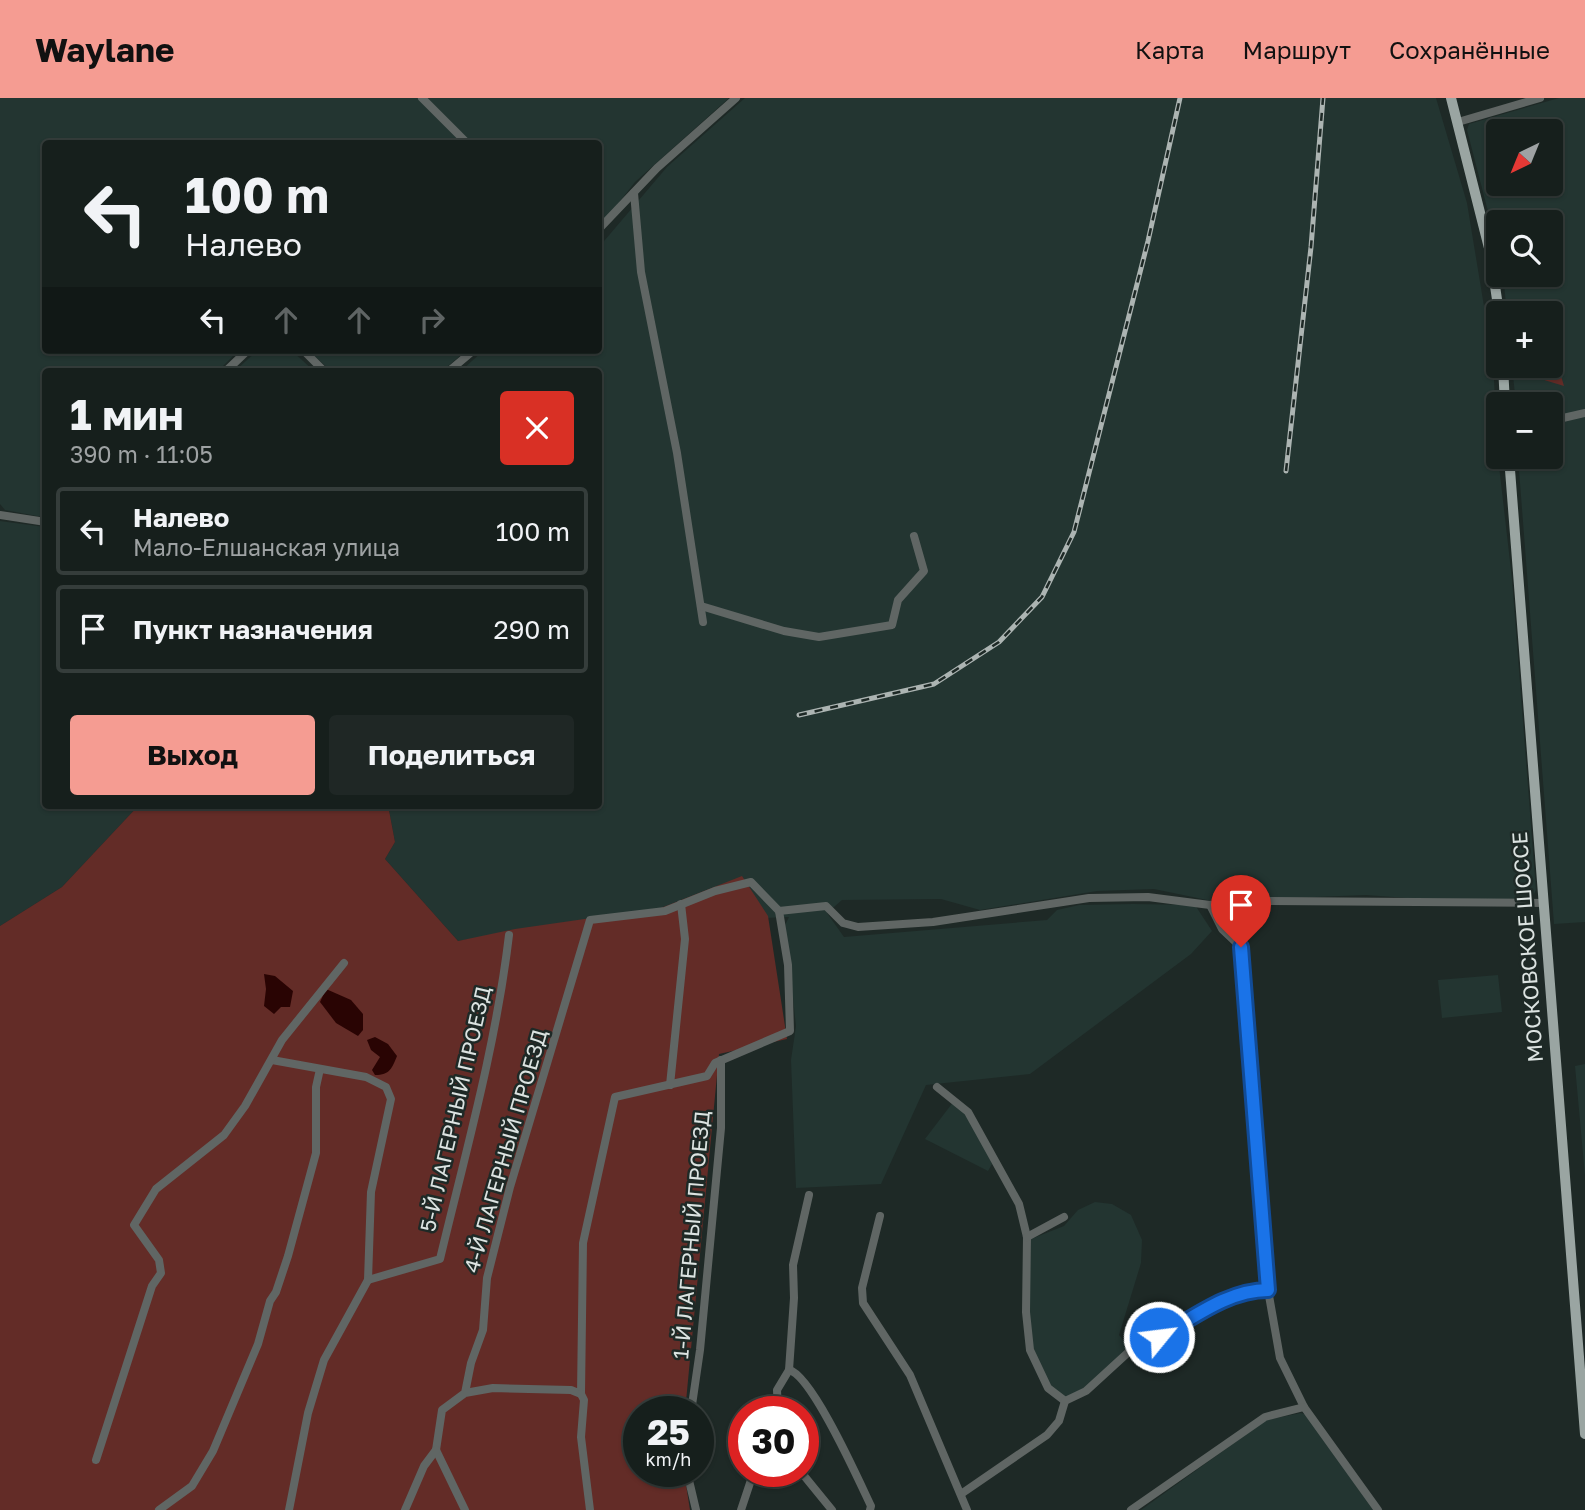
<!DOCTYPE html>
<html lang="ru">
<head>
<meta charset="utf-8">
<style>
	:root { --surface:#161f1c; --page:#1f2725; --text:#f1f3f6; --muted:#9ea2a3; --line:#353d3b; --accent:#f59c92 }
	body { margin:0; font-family:"Golos Text",sans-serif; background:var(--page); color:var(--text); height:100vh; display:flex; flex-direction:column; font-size:26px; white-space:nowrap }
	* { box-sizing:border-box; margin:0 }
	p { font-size:23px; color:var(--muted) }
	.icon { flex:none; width:38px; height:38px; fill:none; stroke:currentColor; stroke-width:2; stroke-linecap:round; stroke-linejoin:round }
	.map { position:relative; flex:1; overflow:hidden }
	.panel { position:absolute; left:42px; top:270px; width:560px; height:441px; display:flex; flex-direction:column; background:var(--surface); border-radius:7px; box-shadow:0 2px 5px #0004,0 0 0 2px var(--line) }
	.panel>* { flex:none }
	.hud { position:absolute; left:42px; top:42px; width:560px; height:214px; border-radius:7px; box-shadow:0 2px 5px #0004,0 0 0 2px var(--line); background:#161f1c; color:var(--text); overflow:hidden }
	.needle { width:46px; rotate:223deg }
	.controls { position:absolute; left:1486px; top:21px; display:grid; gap:14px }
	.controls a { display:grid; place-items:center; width:77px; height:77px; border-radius:7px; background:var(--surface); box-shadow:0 2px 5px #0004,0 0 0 2px var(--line); font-size:35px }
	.speed { position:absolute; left:623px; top:1298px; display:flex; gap:14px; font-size:35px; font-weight:700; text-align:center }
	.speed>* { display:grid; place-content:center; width:91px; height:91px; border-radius:50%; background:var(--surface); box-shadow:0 2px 5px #0004,0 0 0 2px var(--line); line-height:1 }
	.speed small { font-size:18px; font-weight:400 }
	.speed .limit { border:10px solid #d22; background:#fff; color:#111 }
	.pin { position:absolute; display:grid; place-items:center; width:60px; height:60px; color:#fff; margin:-72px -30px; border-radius:50% 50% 50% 0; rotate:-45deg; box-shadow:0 0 7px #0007 }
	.pin .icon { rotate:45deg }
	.me { position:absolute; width:77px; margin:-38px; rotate:61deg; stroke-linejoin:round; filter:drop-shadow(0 0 5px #0008) }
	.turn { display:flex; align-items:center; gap:24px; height:147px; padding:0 28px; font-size:32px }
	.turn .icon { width:91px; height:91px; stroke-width:2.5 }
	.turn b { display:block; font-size:49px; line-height:60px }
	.lanes { display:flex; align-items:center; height:66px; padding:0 28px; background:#0003; justify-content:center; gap:35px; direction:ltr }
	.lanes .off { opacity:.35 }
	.round { display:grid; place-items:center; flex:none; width:74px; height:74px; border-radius:7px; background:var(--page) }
	.summary { display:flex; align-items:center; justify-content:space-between; height:119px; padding:0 28px }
	h1 { font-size:42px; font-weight:700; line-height:52px }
	.cta { display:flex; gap:14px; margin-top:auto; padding:14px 28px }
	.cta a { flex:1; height:80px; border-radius:7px; background:var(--accent); color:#111; font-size:28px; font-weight:700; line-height:80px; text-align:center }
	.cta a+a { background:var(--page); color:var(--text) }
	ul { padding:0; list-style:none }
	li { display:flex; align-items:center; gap:21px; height:88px; margin:0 14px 10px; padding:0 14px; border:4px solid var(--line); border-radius:7px }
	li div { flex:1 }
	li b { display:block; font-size:26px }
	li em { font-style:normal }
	header { display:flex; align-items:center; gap:42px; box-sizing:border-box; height:98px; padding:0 35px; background:var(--accent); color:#111 }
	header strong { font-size:33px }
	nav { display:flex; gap:38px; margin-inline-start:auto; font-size:24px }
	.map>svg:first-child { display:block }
	.built { fill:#233531; fill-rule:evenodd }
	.green { fill:#632c27 }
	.water { fill:#290403 }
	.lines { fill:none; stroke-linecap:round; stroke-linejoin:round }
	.minor { stroke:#606664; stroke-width:8 }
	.major { stroke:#9aa5a2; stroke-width:10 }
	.rail-casing { stroke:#acb4b2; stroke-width:5 }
	.rail { stroke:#1e2926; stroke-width:2.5; stroke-dasharray:8; stroke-linecap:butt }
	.route-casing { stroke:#114b97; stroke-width:18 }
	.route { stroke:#1a73e8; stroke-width:12 }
	.labels { text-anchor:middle; stroke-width:5; stroke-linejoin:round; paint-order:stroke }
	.street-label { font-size:21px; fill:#dce3e1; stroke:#1e2926 }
</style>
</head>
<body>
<header>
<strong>Waylane</strong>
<nav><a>Карта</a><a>Маршрут</a><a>Сохранённые</a></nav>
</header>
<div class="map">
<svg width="1585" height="1412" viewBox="0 0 1585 1412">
	<rect width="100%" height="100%" fill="#1e2926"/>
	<g class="built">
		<path d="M0,0H729L635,84L599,130L598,46H46V252H239L218,273H46L45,418H37L5,412L0,406Z"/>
		<path d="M745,0H1436L1467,105L1493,263L1498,359L1512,481L1536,792L1533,798L1527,802L1407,800L1366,797L1212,803L1154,791L1097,793L980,812L941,801L842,802L827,815L844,839L1047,822L1057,812L1079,807L1133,806L1195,807L1212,833L1191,856L1030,976L926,987L881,1086L796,1090L791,962L796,928L785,827L789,819L765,820L657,812L458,843L385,761L395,744L388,707H598V273H461L484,252H598L599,149L667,69Z"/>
		<path d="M1559,0H1585V824L1554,826L1518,359H1550V306H1516L1512,268H1550V215H1507L1503,177H1550V124H1498V152L1467,32L1469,26ZM1498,33H1550V86H1498Z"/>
		<path d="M258,252H291L314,273H235Z"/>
		<path d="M308,252H467L442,273H331Z"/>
		<path d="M0,423L45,429L46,707H139L62,789L0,828Z"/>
		<path d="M1498,877L1502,914L1442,920L1438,882Z"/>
		<path d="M1585,966V1078L1575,968Z"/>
		<path d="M954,1003L975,1029L992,1066L988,1073L925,1041Z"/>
		<path d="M1095,1104L1112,1106L1131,1117L1142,1142L1141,1165L1119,1237L1128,1248L1126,1253L1085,1292L1065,1300L1049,1288L1032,1252L1028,1213L1031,1141L1064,1128L1078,1112Z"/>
		<path d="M1301,1315L1307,1317L1373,1412H1141L1266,1322Z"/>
	</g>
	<g class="green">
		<path d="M1551,244L1564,288L1531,278L1528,268H1550Z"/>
		<path d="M139,707H388L395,744L385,761L458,843L515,831L661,810L742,778L768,818L787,941L719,956L685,1314H639V1374H684L690,1412H0V828L62,789Z"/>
	</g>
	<g class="water">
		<path d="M264,876L275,878L293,893L290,909H281L274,916L264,908L266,891Z"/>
		<path d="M326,891L351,902L363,916V932L358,938L336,925L320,904Z"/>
		<path d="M375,939L388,946L397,958C392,970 390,977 375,977L372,972L380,959L371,952L367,942Z"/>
	</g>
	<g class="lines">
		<g class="minor">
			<path d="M422,0L468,46"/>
			<path d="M1458,24L1540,0"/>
			<path d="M634,95L641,174L677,355L703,524"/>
			<path d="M598,132L657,70L736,0"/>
			<path d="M303,252L324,273"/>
			<path d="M226,273L248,252"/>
			<path d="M449,273L474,252"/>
			<path d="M1550,323L1585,315"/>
			<path d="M0,417L46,424"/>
			<path d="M701,508L784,533L819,539L892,527L898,502L924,473L914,438"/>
			<path d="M1210,807L1222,831L1241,849L1268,1192L1280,1260L1304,1309L1378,1412"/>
			<path d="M779,813L826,808L843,825L858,829L933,824L1089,800L1148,799L1210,807L1257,803L1544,805"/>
			<path d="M272,962L366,979L386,989L391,1001L371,1094L368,1182L324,1262L308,1315L289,1412"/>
			<path d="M670,987L685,841L681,806"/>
			<path d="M937,989L968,1014L1019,1106L1027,1139L1026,1214L1030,1252L1048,1290L1065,1303"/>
			<path d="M880,1118L862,1190L863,1205L910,1277L967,1412"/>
			<path d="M1027,1139L1064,1119"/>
			<path d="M368,1182L440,1161C466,1053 496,947 509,837"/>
			<path d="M789,1272C812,1277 859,1383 871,1408L870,1412"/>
			<path d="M465,1295L471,1265L483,1232L487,1180L510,1089L590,822L665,813L715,793L751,784L779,813L788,867L790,933L715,965L707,978L615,999L583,1145L581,1296L571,1292L493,1290L465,1295L442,1312L436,1352L465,1412"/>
			<path d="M581,1296L584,1302L581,1339L590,1412"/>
			<path d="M691,1314L700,1252L721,1030V962"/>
			<path d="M778,1314L777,1292L789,1272L794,1200L793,1167L809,1097"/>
			<path d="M96,1362L152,1188L161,1175L159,1162L134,1127L156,1091L224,1037L245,1008L282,942L344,865"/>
			<path d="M687,1374L696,1412"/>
			<path d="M801,1374L832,1412"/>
			<path d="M961,1396L1047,1337L1059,1323L1065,1303L1086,1293L1133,1250H1140C1178,1228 1222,1192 1268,1192"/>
			<path d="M159,1412L192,1388L213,1353L258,1246L270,1203L276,1194L288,1158L316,1055V989L320,971"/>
			<path d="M405,1412L424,1368L436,1352"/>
			<path d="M741,1412L751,1382L759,1374"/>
			<path d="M1131,1412L1265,1319L1304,1309"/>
		</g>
		<g class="major">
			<path d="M1451,0L1490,154L1499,215"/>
			<path d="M1503,268L1505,306"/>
			<path d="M1509,359L1585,1336"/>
		</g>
		<defs>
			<g id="rail">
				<path d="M1286,373L1311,149L1323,0"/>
				<path d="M799,617L934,586L999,544L1042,499L1074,434L1148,143L1180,0"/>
			</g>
		</defs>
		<use href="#rail" class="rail-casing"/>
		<use href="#rail" class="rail"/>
	</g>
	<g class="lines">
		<defs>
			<path id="route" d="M1159,1239C1193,1220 1228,1192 1268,1192L1241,849"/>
		</defs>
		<use href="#route" class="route-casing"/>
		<use href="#route" class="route"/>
	</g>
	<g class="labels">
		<g class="street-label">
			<text transform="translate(1528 849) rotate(-94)" y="7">МОСКОВСКОЕ ШОССЕ</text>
			<text transform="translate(456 1011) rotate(-77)" y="7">5-Й ЛАГЕРНЫЙ ПРОЕЗД</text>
			<text transform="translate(506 1053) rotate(-74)" y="7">4-Й ЛАГЕРНЫЙ ПРОЕЗД</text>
			<text transform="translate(692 1137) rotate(-85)" y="7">1-Й ЛАГЕРНЫЙ ПРОЕЗД</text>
		</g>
	</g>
</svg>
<div class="controls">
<a><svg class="needle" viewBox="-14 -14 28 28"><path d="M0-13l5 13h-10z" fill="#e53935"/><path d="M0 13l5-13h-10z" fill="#9ea2a3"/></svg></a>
<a><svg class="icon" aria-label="search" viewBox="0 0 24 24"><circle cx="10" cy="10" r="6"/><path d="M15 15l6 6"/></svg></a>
<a>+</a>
<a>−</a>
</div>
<div class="speed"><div>25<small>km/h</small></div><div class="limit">30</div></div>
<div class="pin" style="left:1241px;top:849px;background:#d93025"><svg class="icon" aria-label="arrive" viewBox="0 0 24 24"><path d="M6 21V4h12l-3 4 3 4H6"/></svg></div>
<svg class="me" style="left:1159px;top:1239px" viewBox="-20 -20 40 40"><circle r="17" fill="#1a73e8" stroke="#fff" stroke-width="3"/><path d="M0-11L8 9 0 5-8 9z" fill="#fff"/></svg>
<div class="hud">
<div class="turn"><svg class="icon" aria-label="left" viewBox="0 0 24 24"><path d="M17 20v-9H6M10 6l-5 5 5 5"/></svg><div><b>100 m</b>Налево</div></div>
<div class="lanes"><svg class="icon" aria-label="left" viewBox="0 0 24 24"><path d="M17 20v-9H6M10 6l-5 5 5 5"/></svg><svg class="icon off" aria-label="ahead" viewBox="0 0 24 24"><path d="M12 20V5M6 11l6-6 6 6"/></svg><svg class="icon off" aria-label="ahead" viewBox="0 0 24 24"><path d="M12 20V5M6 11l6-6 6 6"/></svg><svg class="icon off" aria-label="right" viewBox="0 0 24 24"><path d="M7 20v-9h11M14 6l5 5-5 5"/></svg></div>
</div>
<section class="panel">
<div class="summary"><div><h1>1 мин</h1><p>390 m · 11:05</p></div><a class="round" style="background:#d93025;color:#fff"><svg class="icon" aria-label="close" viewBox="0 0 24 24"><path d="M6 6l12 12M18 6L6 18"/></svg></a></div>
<ul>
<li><svg class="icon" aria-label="left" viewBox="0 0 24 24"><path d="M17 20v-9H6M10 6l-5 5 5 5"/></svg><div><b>Налево</b><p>Мало-Елшанская улица</p></div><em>100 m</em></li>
<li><svg class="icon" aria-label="arrive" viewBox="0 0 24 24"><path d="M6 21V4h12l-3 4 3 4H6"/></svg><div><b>Пункт назначения</b></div><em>290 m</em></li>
</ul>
<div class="cta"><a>Выход</a><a>Поделиться</a></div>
</section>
</div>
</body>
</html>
